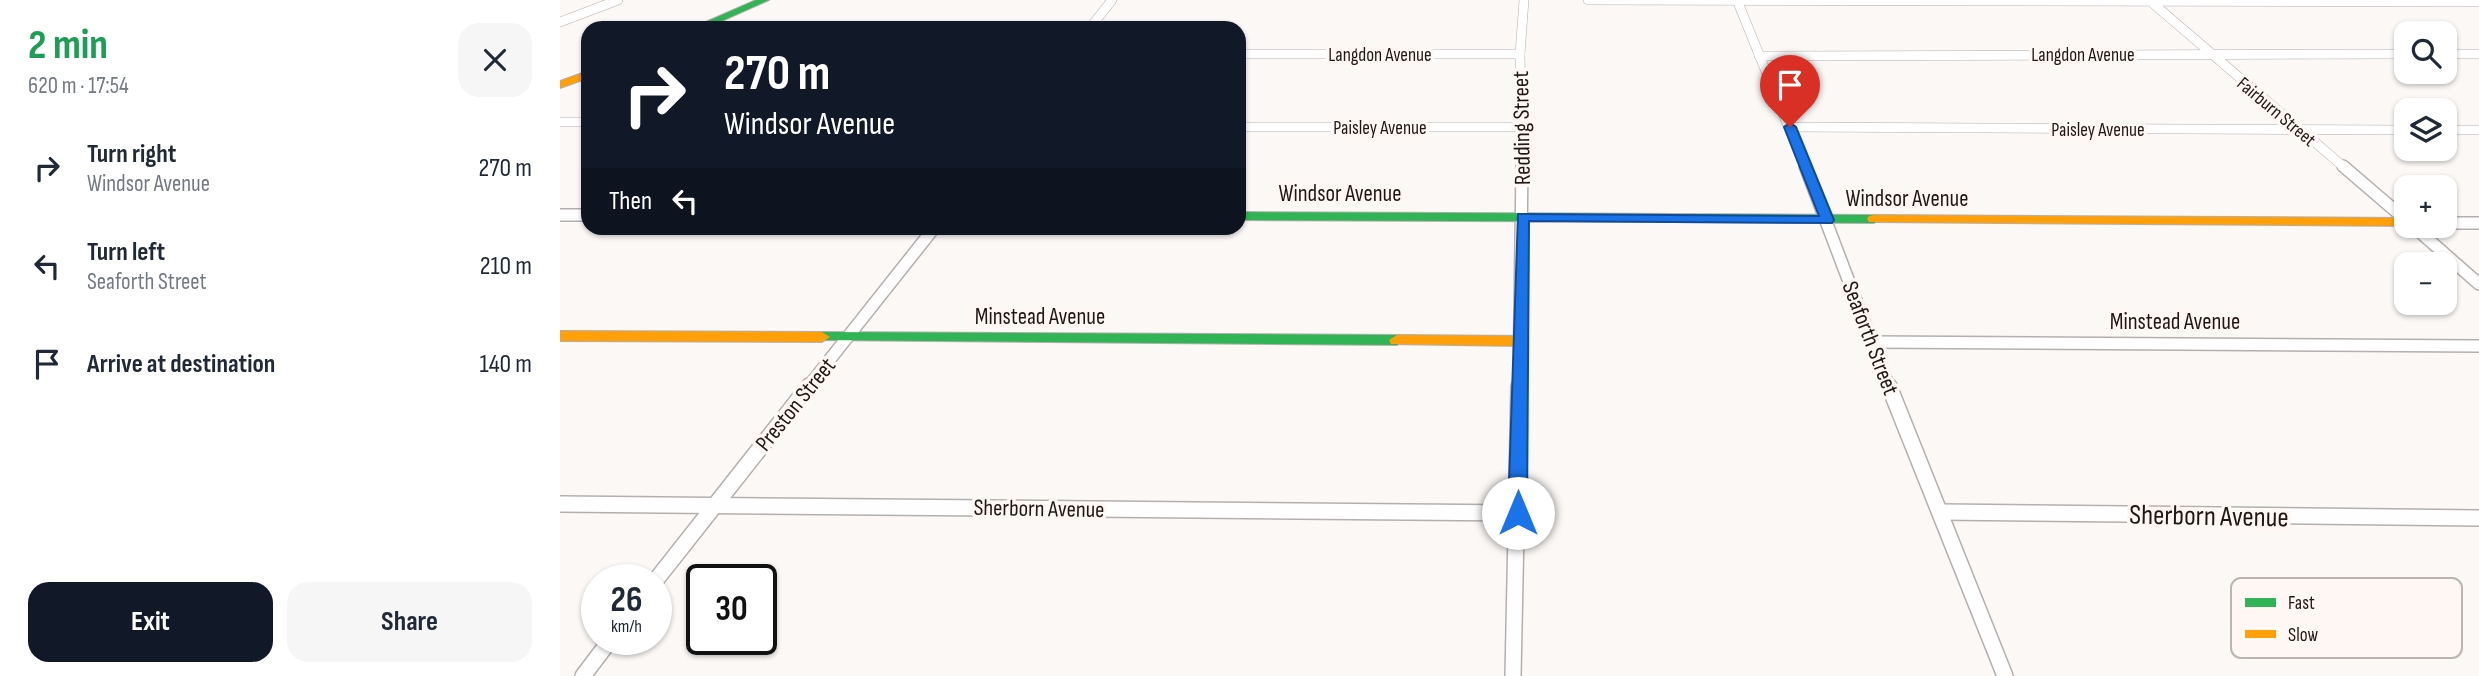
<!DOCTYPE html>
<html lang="en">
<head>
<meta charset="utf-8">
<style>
	:root { --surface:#fff; --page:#f6f6f7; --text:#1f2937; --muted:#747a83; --accent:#111827 }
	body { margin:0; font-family:"Sofia Sans Condensed",sans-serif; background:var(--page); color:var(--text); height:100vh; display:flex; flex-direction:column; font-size:26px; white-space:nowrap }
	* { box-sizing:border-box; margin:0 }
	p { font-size:23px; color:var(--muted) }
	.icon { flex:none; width:38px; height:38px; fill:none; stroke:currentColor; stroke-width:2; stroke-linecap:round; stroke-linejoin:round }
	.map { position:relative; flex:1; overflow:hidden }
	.sheet { display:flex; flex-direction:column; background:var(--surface); width:560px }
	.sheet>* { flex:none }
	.top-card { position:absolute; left:21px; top:21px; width:665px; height:214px; border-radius:21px; box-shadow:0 2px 5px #0004; background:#111827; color:#fff; overflow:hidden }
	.tools { position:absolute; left:1834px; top:21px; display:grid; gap:14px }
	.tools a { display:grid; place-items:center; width:63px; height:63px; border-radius:14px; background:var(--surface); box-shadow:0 2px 5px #0004; font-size:35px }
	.speed { position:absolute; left:21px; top:564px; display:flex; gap:14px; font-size:35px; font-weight:700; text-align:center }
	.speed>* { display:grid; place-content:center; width:91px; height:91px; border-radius:50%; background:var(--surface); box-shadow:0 2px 5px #0004; line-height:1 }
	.speed small { font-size:18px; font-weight:400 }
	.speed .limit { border:4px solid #111; border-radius:10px; background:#fff; color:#111 }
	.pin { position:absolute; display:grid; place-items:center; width:60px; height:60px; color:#fff; margin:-72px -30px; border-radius:50% 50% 50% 0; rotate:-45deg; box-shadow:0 0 7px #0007 }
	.pin .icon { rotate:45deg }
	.me { position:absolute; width:77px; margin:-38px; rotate:0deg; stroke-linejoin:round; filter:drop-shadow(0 0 5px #0008) }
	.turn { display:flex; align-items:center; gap:24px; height:147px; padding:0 28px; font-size:32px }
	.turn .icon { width:91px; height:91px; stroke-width:2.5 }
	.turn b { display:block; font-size:49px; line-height:60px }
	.then { display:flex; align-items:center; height:66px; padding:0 28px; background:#0003; gap:14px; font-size:26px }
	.round { display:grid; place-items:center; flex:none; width:74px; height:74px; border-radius:21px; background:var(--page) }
	.headline { display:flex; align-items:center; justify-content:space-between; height:119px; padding:0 28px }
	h1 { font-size:42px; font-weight:700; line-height:52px; color:#1e9e55 }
	.primary-button { display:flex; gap:14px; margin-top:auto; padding:14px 28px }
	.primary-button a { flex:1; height:80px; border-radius:21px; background:var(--accent); color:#fff; font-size:28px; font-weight:700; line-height:80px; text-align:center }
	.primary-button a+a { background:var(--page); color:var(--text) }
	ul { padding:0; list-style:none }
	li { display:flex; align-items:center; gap:21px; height:98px; padding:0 28px }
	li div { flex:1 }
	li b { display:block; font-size:26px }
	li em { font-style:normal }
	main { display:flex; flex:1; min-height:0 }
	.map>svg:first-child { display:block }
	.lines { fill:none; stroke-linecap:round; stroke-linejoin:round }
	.street-far2-casing { stroke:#b4afad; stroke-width:10 }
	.street-far1-casing { stroke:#b4afad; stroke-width:14 }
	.street-casing { stroke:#b4afad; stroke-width:18 }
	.fast-casing { stroke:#b4afad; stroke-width:2 }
	.slow-casing { stroke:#b4afad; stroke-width:2 }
	.street-far2 { stroke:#fefefe; stroke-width:9 }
	.street-far1 { stroke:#fefefe; stroke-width:11 }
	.street { stroke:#fefefe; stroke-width:15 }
	.fast { fill:#30b455; fill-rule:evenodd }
	.slow { fill:#ff9f0a; fill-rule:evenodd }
	.route { fill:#1a73e8; stroke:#114b97; stroke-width:2 }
	.labels { text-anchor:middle; stroke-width:7; stroke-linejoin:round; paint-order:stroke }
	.far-street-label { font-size:19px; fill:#1f1916; stroke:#fef7f3 }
	.street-label { font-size:23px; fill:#1f1916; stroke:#fef7f3 }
	.near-street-label { font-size:28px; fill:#1f1916; stroke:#fef7f3 }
	.key { fill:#fef7f3; stroke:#bbb4b1; stroke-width:2 }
	.key-label { font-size:19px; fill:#1f1916 }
</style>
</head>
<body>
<main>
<section class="sheet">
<div class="headline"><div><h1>2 min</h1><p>620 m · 17:54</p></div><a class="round"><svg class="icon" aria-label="close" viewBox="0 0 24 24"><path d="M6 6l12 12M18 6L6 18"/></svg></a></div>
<ul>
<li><svg class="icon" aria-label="right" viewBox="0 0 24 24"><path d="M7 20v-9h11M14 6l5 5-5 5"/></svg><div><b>Turn right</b><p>Windsor Avenue</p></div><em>270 m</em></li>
<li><svg class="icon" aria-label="left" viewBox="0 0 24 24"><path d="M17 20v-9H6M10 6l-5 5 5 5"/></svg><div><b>Turn left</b><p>Seaforth Street</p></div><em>210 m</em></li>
<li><svg class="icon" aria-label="arrive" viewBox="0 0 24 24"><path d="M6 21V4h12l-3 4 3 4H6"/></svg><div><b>Arrive at destination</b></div><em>140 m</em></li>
</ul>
<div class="primary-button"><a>Exit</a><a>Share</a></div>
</section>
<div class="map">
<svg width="1919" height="676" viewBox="0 0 1919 676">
	<rect width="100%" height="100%" fill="#fbf8f6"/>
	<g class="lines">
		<defs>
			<g id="street-far2">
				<path d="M1028,0L1919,2"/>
				<path d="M1177,0L1245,168"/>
				<path d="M1589,0L1785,168"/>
				<path d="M0,22L58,0"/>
				<path d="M530,28L552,0"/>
				<path d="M679,54H960"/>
				<path d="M1885,54H1919"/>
				<path d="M1199,56L1846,54"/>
				<path d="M0,122H28"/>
				<path d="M679,127H961"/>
				<path d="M1230,127L1846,130"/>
				<path d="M1885,130H1919"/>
				<path d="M962,168L960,54L964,0"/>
			</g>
			<g id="street-far1">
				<path d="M1245,166L1329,387"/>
				<path d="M1783,166L1846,220"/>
				<path d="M0,215H28"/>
				<path d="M1885,223H1919"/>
				<path d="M1853,226L1919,284"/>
				<path d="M1311,342L1919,346"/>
				<path d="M248,387L374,228"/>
				<path d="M959,387L962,166"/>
			</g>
			<g id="street">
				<path d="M1329,386L1445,676"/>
				<path d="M0,504L958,513"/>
				<path d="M1380,512L1919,518"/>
				<path d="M96,580L249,386"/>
				<path d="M23,676L51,639"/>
				<path d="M953,676L959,386"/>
			</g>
			<g id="fast">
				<path d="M196,0H209L146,28H132Z"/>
				<path d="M679,212L1314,215L1321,219L1314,223L679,220Z"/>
				<path d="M262,332L837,335L845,340L837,345L256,340L254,337Z"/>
			</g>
			<g id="slow">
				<path d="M28,71V78L0,88V81Z"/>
				<path d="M1314,215L1846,218L1847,226L1309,222L1307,219L1309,216Z"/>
				<path d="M0,331L262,332L270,337L262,342L0,341Z"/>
				<path d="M837,335L959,336L967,341L959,346L831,344L829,340Z"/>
			</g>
		</defs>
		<use href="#street-far2" class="street-far2-casing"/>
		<use href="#street-far1" class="street-far1-casing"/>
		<use href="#street" class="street-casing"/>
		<use href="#fast" class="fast-casing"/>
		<use href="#slow" class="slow-casing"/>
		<use href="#street-far2" class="street-far2"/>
		<use href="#street-far1" class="street-far1"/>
		<use href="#street" class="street"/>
		<use href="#fast" class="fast"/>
		<use href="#slow" class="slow"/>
	</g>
	<path class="route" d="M1230,123L1236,127L1274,220L1272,223L969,221L967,513L964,518L958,520L951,518L948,513L958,214L1259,216L1224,127Z"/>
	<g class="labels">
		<g class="far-street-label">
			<text x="820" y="61">Langdon Avenue</text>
			<text x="1523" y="61">Langdon Avenue</text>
			<text transform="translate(1717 111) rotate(40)" y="7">Fairburn Street</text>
			<text x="820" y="134">Paisley Avenue</text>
			<text x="1538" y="136">Paisley Avenue</text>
		</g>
		<g class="street-label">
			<text transform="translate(961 128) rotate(-91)" y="8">Redding Street</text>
			<text x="780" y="201">Windsor Avenue</text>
			<text x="1347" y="206">Windsor Avenue</text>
			<text x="480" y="324">Minstead Avenue</text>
			<text x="1615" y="329">Minstead Avenue</text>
			<text transform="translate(1311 338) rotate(69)" y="8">Seaforth Street</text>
			<text transform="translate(235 404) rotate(-51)" y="8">Preston Street</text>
			<text transform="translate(479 508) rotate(1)" y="8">Sherborn Avenue</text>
		</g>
		<g class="near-street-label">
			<text transform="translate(1649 515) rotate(1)" y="10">Sherborn Avenue</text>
		</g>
	</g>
	<rect x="1671" y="578" width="231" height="80" rx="10" class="key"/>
	<rect x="1685" y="598" width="31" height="9" fill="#30b455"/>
	<rect x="1685" y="630" width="31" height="8" fill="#ff9f0a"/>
	<g class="key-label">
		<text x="1728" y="609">Fast</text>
		<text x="1728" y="641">Slow</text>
	</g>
</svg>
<div class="tools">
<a><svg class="icon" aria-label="search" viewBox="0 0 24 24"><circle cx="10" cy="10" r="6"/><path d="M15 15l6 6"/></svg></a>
<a><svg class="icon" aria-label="layers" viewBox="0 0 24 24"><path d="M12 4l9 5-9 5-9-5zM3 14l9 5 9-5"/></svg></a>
<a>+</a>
<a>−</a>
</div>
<div class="speed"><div>26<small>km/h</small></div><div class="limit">30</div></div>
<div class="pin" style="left:1230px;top:127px;background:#d93025"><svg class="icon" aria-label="arrive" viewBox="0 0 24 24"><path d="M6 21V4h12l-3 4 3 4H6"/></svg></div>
<svg class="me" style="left:958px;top:513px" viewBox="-20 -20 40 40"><circle r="19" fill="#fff"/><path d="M0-13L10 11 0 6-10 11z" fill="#1a73e8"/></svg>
<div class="top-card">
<div class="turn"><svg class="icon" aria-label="right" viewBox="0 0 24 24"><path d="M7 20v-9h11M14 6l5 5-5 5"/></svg><div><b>270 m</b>Windsor Avenue</div></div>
<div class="then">Then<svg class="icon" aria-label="left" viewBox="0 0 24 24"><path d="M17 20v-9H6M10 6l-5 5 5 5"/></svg></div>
</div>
</div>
</main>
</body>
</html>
